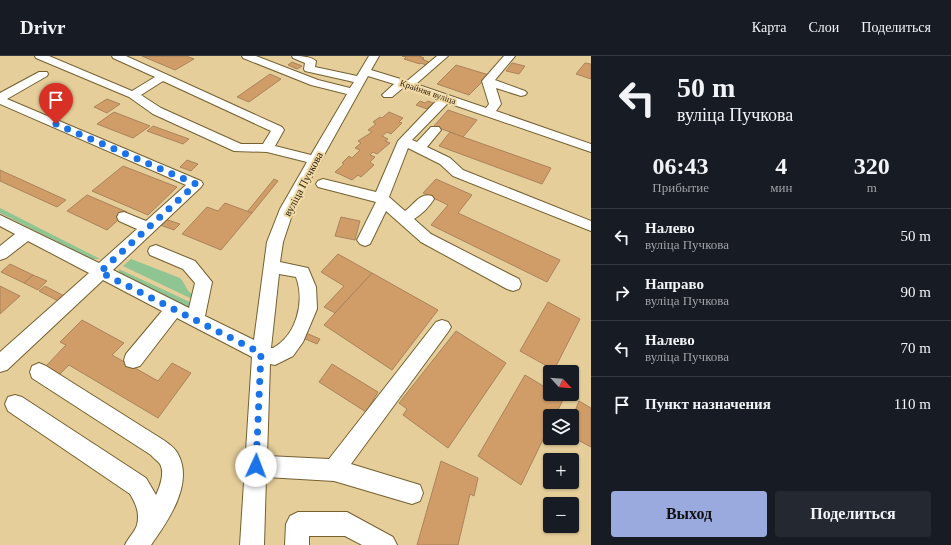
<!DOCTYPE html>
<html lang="ru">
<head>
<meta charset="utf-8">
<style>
	:root { --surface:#171b24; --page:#242831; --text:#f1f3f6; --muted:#9ea1a6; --line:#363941; --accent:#9aaade }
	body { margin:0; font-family:"Times New Roman",serif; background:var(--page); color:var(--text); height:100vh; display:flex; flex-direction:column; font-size:15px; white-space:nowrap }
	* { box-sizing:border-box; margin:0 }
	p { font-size:13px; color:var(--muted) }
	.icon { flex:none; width:22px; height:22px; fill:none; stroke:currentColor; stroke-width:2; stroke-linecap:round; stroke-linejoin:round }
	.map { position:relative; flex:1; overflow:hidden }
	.side { display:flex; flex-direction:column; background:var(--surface); width:360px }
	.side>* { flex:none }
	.guide { background:#171b24; color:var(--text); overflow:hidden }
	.needle { width:26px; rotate:116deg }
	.fabs { position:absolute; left:543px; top:309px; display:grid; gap:8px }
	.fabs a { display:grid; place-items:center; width:36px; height:36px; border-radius:4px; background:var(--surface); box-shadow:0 1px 3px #0004; font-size:20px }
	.pin { position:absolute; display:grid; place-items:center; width:34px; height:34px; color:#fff; margin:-41px -17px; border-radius:50% 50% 50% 0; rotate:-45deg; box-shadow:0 0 4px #0007 }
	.pin .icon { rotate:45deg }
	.me { position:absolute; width:44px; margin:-22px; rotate:2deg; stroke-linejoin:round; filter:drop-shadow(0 0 3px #0008) }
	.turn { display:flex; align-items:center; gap:14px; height:84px; padding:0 20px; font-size:18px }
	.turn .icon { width:52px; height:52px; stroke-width:2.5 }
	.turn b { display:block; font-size:28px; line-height:34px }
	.eta { display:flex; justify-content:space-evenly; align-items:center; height:68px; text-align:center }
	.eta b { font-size:24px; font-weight:700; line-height:28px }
	.button { display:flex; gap:8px; margin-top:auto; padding:8px 20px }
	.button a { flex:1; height:46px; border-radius:4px; background:var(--accent); color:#111; font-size:16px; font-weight:700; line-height:46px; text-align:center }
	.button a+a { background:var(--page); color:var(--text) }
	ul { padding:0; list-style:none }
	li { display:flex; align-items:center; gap:12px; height:56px; padding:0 20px; border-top:1px solid var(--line) }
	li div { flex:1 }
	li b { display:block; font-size:15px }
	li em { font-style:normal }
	header { display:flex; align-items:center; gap:24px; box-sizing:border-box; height:56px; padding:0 20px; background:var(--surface); border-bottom:1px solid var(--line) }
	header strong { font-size:19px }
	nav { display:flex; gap:22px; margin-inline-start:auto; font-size:14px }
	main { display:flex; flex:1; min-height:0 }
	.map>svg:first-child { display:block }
	.green { fill:#8fc493 }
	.building { fill:#d09c67; stroke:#aa845c }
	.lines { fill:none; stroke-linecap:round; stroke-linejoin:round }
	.minor-casing { stroke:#75602f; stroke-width:2 }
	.minor { fill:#fff; fill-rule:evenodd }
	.route { stroke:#1a73e8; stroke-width:7; stroke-dasharray:0 12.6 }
	.labels { text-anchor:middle; stroke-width:4; stroke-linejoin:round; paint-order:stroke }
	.far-street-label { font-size:9px; fill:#2c230e; stroke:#f3dba7 }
	.street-label { font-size:11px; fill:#2c230e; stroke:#f3dba7 }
</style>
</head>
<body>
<header>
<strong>Drivr</strong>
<nav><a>Карта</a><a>Слои</a><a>Поделиться</a></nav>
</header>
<main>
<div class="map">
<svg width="591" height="489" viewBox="0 0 591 489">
	<rect width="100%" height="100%" fill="#e5ce9a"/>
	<g class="green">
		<path d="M0,152L100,203H91L0,157Z"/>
		<path d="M131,203L180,222C186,228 186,236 195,240L192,243L123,210Z"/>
		<path d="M119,213L192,247L190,250H186L122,220L119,218Z"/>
	</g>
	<g class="building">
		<path d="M142,0H186L194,3L175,14Z"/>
		<path d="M402,0H419L424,2L422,3L429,6L426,9L421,7L420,8L404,3L406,1Z"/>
		<path d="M292,6L302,10L297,13L288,9Z"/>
		<path d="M512,7L525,10L519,18L506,15Z"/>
		<path d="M585,7L591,8V23L576,18Z"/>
		<path d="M456,9L489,19L469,39L437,28Z"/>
		<path d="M270,18L281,23L249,46L237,41Z"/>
		<path d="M107,43L120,48L107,57L94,51Z"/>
		<path d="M420,45L425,47L428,45L433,47L427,53L416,49Z"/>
		<path d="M448,54L477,64L463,81L434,70Z"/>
		<path d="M114,56L150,70L133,82L97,68Z"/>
		<path d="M389,56L403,62L399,66L402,67L391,78L387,76L382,80L388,83L385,85L390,87L377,98L373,96L370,99L375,101L370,106L374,109L361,121L358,119L352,124L335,116L344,108L342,107L349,100L352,102L360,94L355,92L361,87L358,85L372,76L368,74L376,68L373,66L380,61L382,62Z"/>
		<path d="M153,70L189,83L183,88L147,75Z"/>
		<path d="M450,76L463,81L551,112L542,128L439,90Z"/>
		<path d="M187,104L198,108L191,115L180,111Z"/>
		<path d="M123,110L177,131L148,159L92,135Z"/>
		<path d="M0,114L66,144L57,151L0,125Z"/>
		<path d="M274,123L278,125L252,157L247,156Z"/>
		<path d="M436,123L472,139L458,157L560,204L547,226L431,169L448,149L423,137Z"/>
		<path d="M87,139L127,156L107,174L67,155Z"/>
		<path d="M225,147L252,157L221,194L182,178L207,151L218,155Z"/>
		<path d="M341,161L360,165L355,184L335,180Z"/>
		<path d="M165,163L180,168L174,174L160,169Z"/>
		<path d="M338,198L372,217L335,257L324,251L344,230L321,216Z"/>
		<path d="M10,208L33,219L24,227L1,216Z"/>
		<path d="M372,217L438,254L392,314L324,269Z"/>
		<path d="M33,219L47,225L38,234L24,227Z"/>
		<path d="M0,230L20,240L0,258Z"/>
		<path d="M45,230L68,242L62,247L39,235Z"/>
		<path d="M548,246L580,263L554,314L520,295Z"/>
		<path d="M82,264L124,287L112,299L158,325L172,307L191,317L158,362L69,309L60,318L46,310L66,289L60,286Z"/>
		<path d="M456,275L506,307L448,392L403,359L407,353L399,347Z"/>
		<path d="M306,277L320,283L317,288L303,282Z"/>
		<path d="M332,308L378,336L366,356L319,326Z"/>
		<path d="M525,319L550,334V338H557L564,342L555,360H550V369L521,429L478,400Z"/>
		<path d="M579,345L591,352V391L572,381V363Z"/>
		<path d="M441,405L478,422L474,440L470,438L458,489H417Z"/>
	</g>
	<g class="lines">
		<defs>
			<g id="minor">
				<path d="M35,0H49L132,35L155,21L113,2L112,0H126L282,71L284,74L275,90L311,99L347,38L311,29L243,2L242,0H256L318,24L350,32L354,26L305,15L304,13L305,7L293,2L292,0C300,0 310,0 316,5L315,11L357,20L369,0H379L371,14L407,25L437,0H448L416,28L486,52L489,48L482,25L504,0H515L495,24L525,35L527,37L525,39L521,40L496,32L501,48L496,55L591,88V96L448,47L412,84L417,86L431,71H439L441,74L427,91L450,102L463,114L591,165V175L453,120L440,108L408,92L389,141L405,155C414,149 420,136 432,140L434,143C429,151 422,158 414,163L431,178L519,223L521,228L519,233L513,235L507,233L421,186L386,155L370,188L365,190L360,188L357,184L376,146L318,131L316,128L318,125L323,123L376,136L398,85L438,43L404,31L392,41H384L382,39L394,28L368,20L294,153L283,186L280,206L308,212L316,231L317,253L303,286L293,300L275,309L270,308L267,400L329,403L436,266L442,264L448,266L451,271L448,276L351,408L420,429L423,437L420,445L412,448L334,425L266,421L264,489H240L252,301L177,262L140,310L133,312L126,310L124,304L126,298L162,255L103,224L7,314L0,316V296L89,217L28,185L6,202L0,204V190L15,178L0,170V159L99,207L137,173L119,165L117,161L119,157L124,156L146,165L186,129L0,48V37L39,16H47L48,18L47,20L7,43L201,125L203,128L201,131L113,214L189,252L195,227L183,213L150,199L148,195L150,191L156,189L195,205L212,226L205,260L254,284L267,186L280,153L307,106L267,96L234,95L153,58L129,41L36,2ZM163,25L271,75L263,88H241L161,52L141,39ZM279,218L296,221C305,245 297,279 273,292H271Z"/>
				<path d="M39,307L46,310L165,385C170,389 175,392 178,398C194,428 168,465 151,489H125C128,482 135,476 137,469C140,457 136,448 130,438L8,355L5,348L8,341L15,339L22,341L146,422L156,439C160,431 165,416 160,408C158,405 153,402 151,399L32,322L30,316L32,310Z"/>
				<path d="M298,456H347L393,481L397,489H362L345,480H309V489H285L286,468L290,460Z"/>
			</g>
		</defs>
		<use href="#minor" class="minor-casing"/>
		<use href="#minor" class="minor"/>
	</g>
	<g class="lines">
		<path class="route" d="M56,68L196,128L100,216L261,297L256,410"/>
	</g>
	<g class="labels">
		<g class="far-street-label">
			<text transform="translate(428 36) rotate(19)" y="3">Крайняя вуліца</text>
		</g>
		<g class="street-label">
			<text transform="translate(303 128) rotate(-62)" y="4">вуліца Пучкова</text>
		</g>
	</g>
</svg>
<div class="fabs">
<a><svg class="needle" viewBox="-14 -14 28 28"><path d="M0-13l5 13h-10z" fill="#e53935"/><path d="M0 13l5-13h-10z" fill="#9ea1a6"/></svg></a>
<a><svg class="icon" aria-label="layers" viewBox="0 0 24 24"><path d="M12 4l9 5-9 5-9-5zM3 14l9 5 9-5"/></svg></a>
<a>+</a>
<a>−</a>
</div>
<div class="pin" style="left:56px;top:68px;background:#d93025"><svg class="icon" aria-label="arrive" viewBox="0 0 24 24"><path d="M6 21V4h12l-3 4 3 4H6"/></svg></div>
<svg class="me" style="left:256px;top:410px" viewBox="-20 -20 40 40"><circle r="19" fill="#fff"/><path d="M0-13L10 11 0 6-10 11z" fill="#1a73e8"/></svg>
</div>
<section class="side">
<div class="guide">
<div class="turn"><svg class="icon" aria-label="left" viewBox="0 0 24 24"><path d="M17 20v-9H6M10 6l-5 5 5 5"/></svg><div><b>50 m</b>вуліца Пучкова</div></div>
</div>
<div class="eta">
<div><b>06:43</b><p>Прибытие</p></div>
<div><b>4</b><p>мин</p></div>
<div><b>320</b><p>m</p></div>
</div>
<ul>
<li><svg class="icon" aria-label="left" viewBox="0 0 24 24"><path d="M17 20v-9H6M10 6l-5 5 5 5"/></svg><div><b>Налево</b><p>вуліца Пучкова</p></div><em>50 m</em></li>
<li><svg class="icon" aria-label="right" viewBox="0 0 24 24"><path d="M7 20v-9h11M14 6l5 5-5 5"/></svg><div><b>Направо</b><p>вуліца Пучкова</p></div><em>90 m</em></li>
<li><svg class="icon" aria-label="left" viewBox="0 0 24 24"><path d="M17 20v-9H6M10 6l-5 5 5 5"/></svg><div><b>Налево</b><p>вуліца Пучкова</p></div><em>70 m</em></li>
<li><svg class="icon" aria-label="arrive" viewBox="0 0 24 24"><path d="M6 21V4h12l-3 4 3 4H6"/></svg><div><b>Пункт назначения</b></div><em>110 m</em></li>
</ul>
<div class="button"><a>Выход</a><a>Поделиться</a></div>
</section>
</main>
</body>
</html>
